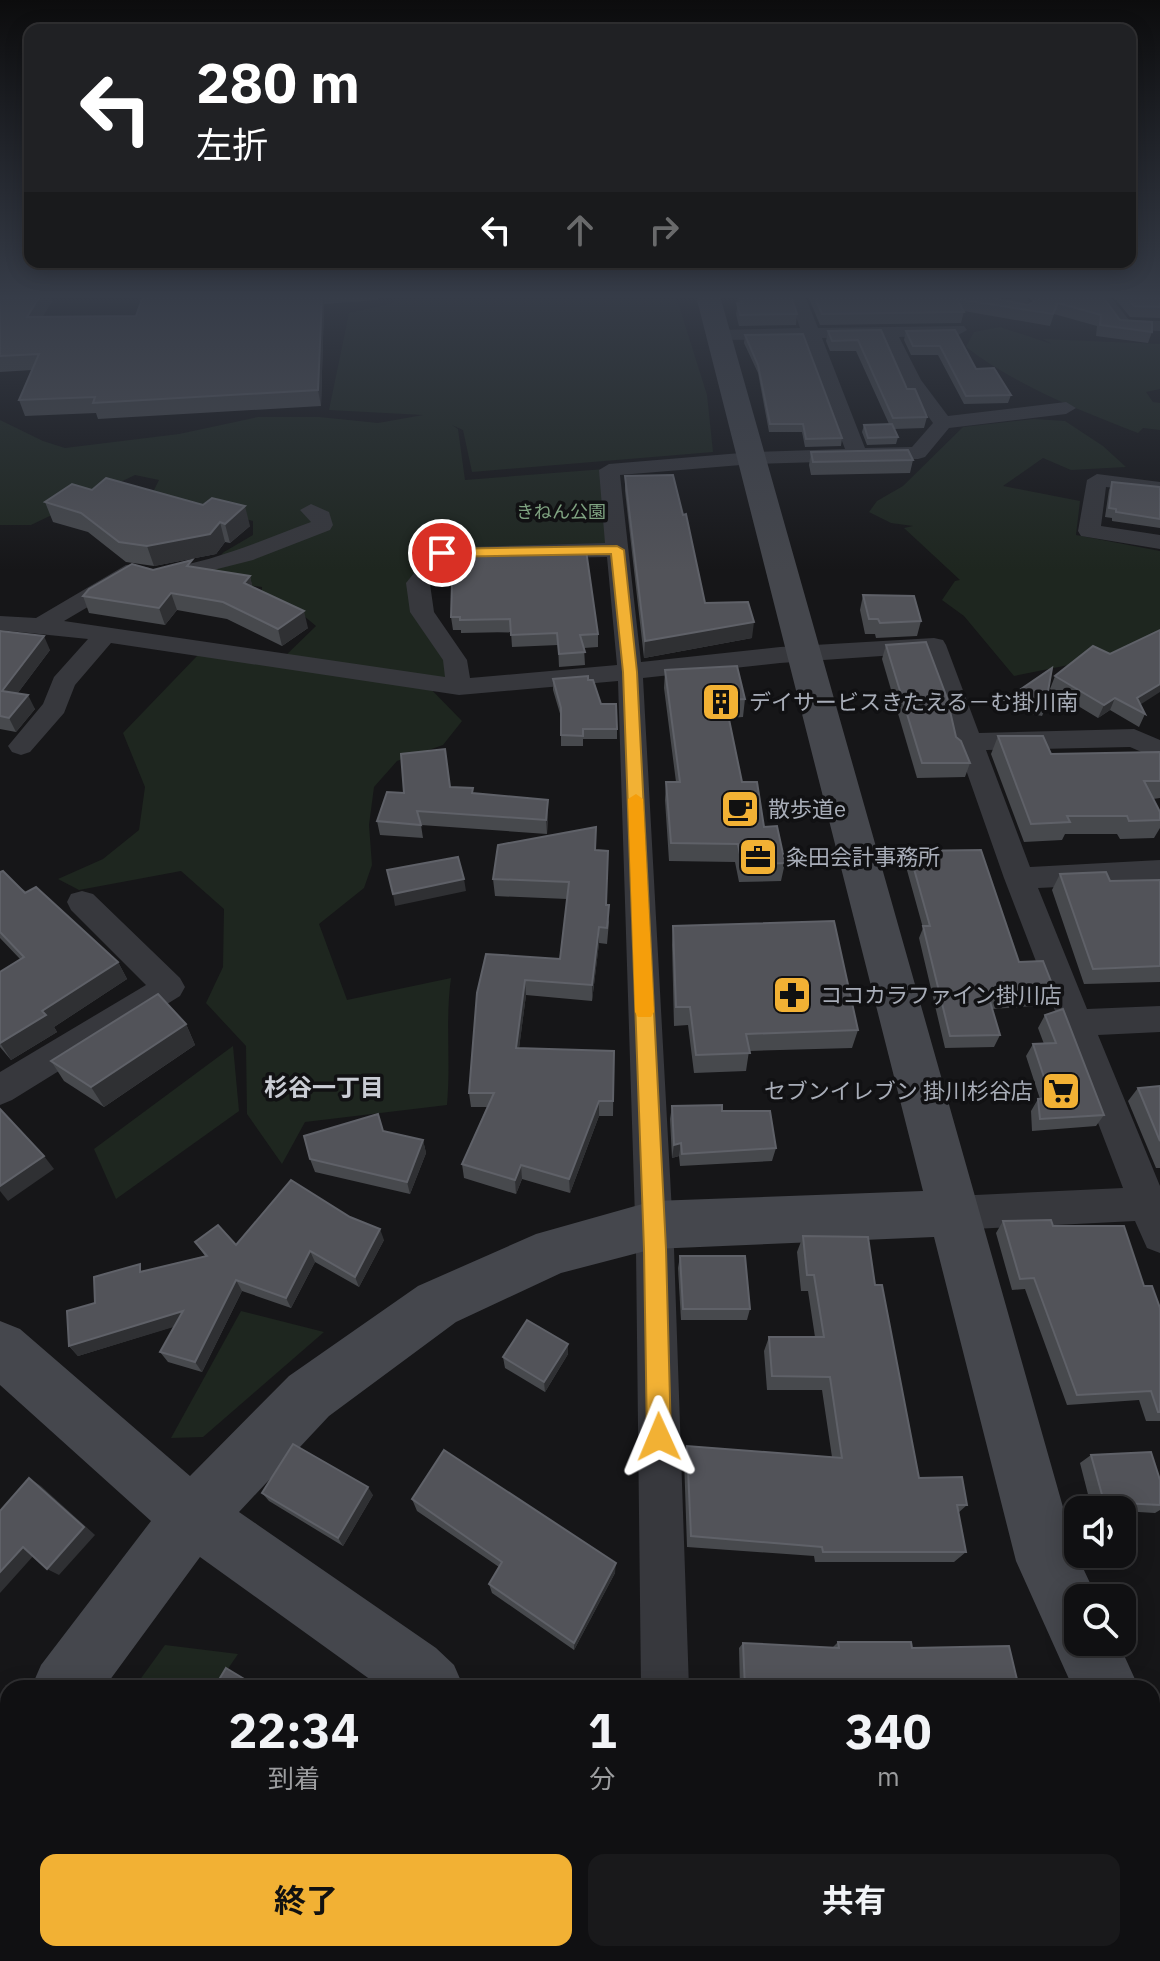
<!DOCTYPE html>
<html lang="ja">
<head>
<meta charset="utf-8">
<style>
	:root { --surface:#101012; --page:#19191b; --text:#f1f3f6; --muted:#9c9d9f; --line:#303032; --accent:#f2b134 }
	body { margin:0; font-family:"IBM Plex Sans","Noto Sans JP",sans-serif; background:var(--page); color:var(--text); height:100vh; display:flex; flex-direction:column; font-size:30px; white-space:nowrap }
	* { box-sizing:border-box; margin:0 }
	p { font-size:26px; color:var(--muted) }
	.icon { flex:none; width:44px; height:44px; fill:none; stroke:currentColor; stroke-width:2; stroke-linecap:round; stroke-linejoin:round }
	.map { position:relative; flex:1; overflow:hidden }
	.side { position:absolute; left:0px; top:1680px; width:1160px; height:282px; display:flex; flex-direction:column; background:var(--surface); border-radius:24px 24px 0 0; box-shadow:0 4px 20px #0003,0 0 0 2px var(--line) }
	.side>* { flex:none }
	.banner { position:absolute; left:24px; top:24px; width:1112px; height:244px; border-radius:16px; box-shadow:0 4px 20px #0003,0 0 0 2px var(--line); background:#202124; color:#fff; overflow:hidden }
	.buttons { position:absolute; left:1064px; top:1496px; display:grid; gap:16px }
	.buttons a { display:grid; place-items:center; width:72px; height:72px; border-radius:16px; background:var(--surface); box-shadow:0 4px 20px #0003,0 0 0 2px var(--line); font-size:40px }
	.pin { position:absolute; display:grid; place-items:center; width:68px; height:68px; color:#fff; margin:-34px; border:4px solid #fff; border-radius:50%; box-shadow:0 2px 8px #0007 }
	.me { position:absolute; width:88px; margin:-44px; rotate:359deg; stroke-linejoin:round; filter:drop-shadow(0 0 6px #0008) }
	.turn { display:flex; align-items:center; gap:28px; height:168px; padding:0 40px; font-size:36px }
	.turn .icon { width:104px; height:104px; stroke-width:2.5 }
	.turn b { display:block; font-size:56px; line-height:68px }
	.lanes { display:flex; align-items:center; height:76px; padding:0 40px; background:#0003; justify-content:center; gap:40px; direction:ltr }
	.lanes .off { opacity:.35 }
	.eta { display:flex; justify-content:space-evenly; align-items:center; height:136px; text-align:center }
	.eta b { font-size:48px; font-weight:700; line-height:56px }
	.cta { display:flex; gap:16px; margin-top:auto; padding:16px 40px }
	.cta a { flex:1; height:92px; border-radius:16px; background:var(--accent); color:#111; font-size:32px; font-weight:700; line-height:92px; text-align:center }
	.cta a+a { background:var(--page); color:var(--text) }
	.map>svg:first-child { display:block }
	.green { fill:#1e261f }
	.lines { fill:none; stroke-linecap:round; stroke-linejoin:round }
	.street { fill:#37383d; fill-rule:evenodd }
	.secondary { fill:#45474d; fill-rule:evenodd }
	.wall { fill:#47494d }
	.shaded-wall { fill:#2f3033 }
	.building { fill:#525359; stroke:#5f6168; stroke-width:2 }
	.route { fill:#f2b134; stroke:#9d7322; stroke-width:2 }
	.slow { fill:#f59e0b }
	.labels { text-anchor:middle; stroke-width:7; stroke-linejoin:round; paint-order:stroke }
	.far-park-label { font-size:18px; fill:#7fa381; stroke:#111113 }
	.poi-label { font-size:22px; fill:#a8adb8; stroke:#111113; text-anchor:start }
	.neighbourhood-label { font-size:24px; font-weight:bold; fill:#c9ccd4; stroke:#111113 }
</style>
</head>
<body>
<div class="map">
<svg width="1160" height="1961" viewBox="0 0 1160 1961">
	<rect width="100%" height="100%" fill="#161618"/>
	<g class="green">
		<path d="M393,296H676L707,395L713,452L472,472L463,430L452,425L458,429L465,480L605,469L617,550L442,551L420,600L457,673L449,685L280,661L316,626L304,616L261,597L262,587L227,583L203,573L224,552L253,535V521L152,494L159,480L135,475L31,525H0V420L43,441L65,448L179,434L258,417H319L378,423L423,415L329,410L349,313L394,303Z"/>
		<path d="M1000,327L1052,344L1043,339L1160,344V389L1146,392L1153,402L1160,403V430L1143,428L1138,433C1078,410 1017,386 966,347L974,332Z"/>
		<path d="M1034,419L1065,421L1103,446L1126,467L1071,470L1043,458L1003,486L1080,501L1076,535L1160,551V634L1114,656L1014,676L964,616L942,600L955,581L960,580L904,528L913,526L891,523L869,512L877,501L903,486L963,427Z"/>
		<path d="M198,655L424,682L462,721L443,745L397,761L374,787L369,825L372,865L364,888L319,924L347,1000L451,978C445,1021 451,1062 447,1105L305,1122L282,1164L247,1114L246,1046L206,1003L223,967L224,909L181,871L79,890L58,879L103,859L139,830L145,787L123,733Z"/>
		<path d="M233,1046L239,1111L116,1199L94,1149Z"/>
		<path d="M241,1311L324,1332L203,1437L171,1438Z"/>
		<path d="M165,1645L238,1654L215,1688H134Z"/>
	</g>
	<g class="lines">
		<g class="street">
			<path d="M789,296H805L818,328L964,326L967,330L958,335L899,337L921,380L948,416L1066,402L1076,408L1066,414L949,428L925,457L918,459L753,464L620,475L641,662L780,647L934,638L943,640L946,645L979,733L1134,729L1160,740V760L1130,747L986,750L1030,867L1160,860V882L1038,888L1087,1009L1160,1006V1032L1098,1035L1160,1186V1253L1147,1248L1135,1221L954,1230L941,1225L935,1213L941,1201L954,1196L1123,1188L1004,878L925,653L780,663L643,678L674,1249L689,1688H641L636,1249L618,681L459,695L111,643L75,685L64,713L30,752L21,755L12,752L8,746L43,704L54,677L88,639L0,630V616L36,618L126,565C139,562 150,571 162,569C213,562 263,540 311,522L300,510L311,504L329,512L333,525L330,530L253,560L166,582L158,584L137,578L64,621L445,677L443,660L410,612L406,583L434,548L605,543L599,470L609,464L753,452L845,449L804,339L719,340L710,335L719,330L800,328ZM881,337L903,381L933,423L912,447L865,448L822,338ZM607,557L617,665L470,678L467,660L434,612L430,584L448,560Z"/>
			<path d="M955,296H990L1011,300L1009,296H1025L1034,308L1025,313L963,301Z"/>
			<path d="M1093,296H1110L1129,320L1160,321V331L1118,329Z"/>
			<path d="M1097,474L1160,482V494L1106,487L1101,526L1160,535V549L1081,536L1078,531L1087,480Z"/>
			<path d="M82,891L93,894L180,978L185,987L180,996L12,1100L0,1105V1072L146,985L71,910L67,902L71,894Z"/>
			<path d="M245,1954H299L296,1961H242Z"/>
		</g>
		<g class="secondary">
			<path d="M696,296H720L1076,1553L1097,1598H1078V1642H1118L1139,1688H1073L1016,1561L934,1237L653,1249L561,1273L456,1322L329,1416L239,1512L436,1648L454,1665L464,1688H382L200,1557L104,1688H31L41,1665L151,1521L0,1385V1321L20,1329L190,1476L289,1376L418,1286L536,1234L653,1201L923,1191Z"/>
			<path d="M8,1730V1806L0,1809V1733Z"/>
			<path d="M1152,1754L1160,1757V1840L1152,1836Z"/>
			<path d="M633,1954H708L711,1961H636Z"/>
		</g>
	</g>
	<g class="wall">
		<path d="M0,296H55L42,317L136,316L143,296H378V300L324,304L321,406L98,419L96,413L25,416L19,400L32,370L0,372Z"/>
		<path d="M736,296H791L797,314L796,325L739,326L736,314L738,303Z"/>
		<path d="M808,296H982L1028,305L1033,302L1029,296H1102L1120,320L1152,332L1148,343L1096,336L1097,326L1054,314L1050,326L964,311L961,323L820,325Z"/>
		<path d="M1113,296H1160V318L1130,317Z"/>
		<path d="M881,330L907,389L927,417L924,428L894,429L898,437L896,444L867,445L862,432L864,425L889,424L856,351H830L826,341L828,331Z"/>
		<path d="M955,330L976,369L1011,395L1008,403L964,404L938,355H911L904,340L906,331Z"/>
		<path d="M745,335L842,438L841,446L805,447L802,432H769L758,373L744,343Z"/>
		<path d="M811,452L913,460L910,473L811,475L809,465Z"/>
		<path d="M625,476L705,603L752,638L644,658L625,491Z"/>
		<path d="M1112,482L1160,487V528L1112,521V518L1105,517L1109,490Z"/>
		<path d="M92,490L250,526L230,543L225,542L216,554L154,566L126,562L88,532L53,522L45,502Z"/>
		<path d="M453,550L598,634V647L584,648L585,665L559,667L558,645L512,647L511,632L461,633V630H453L451,617Z"/>
		<path d="M194,567L250,576L252,587L308,628L282,646L227,619L177,610L165,625L89,613L83,596L153,570Z"/>
		<path d="M863,595L921,621L917,636L876,638L875,634H865L860,610Z"/>
		<path d="M0,631L50,650L17,694L35,709L16,732L0,729Z"/>
		<path d="M886,645L956,737L970,763L965,777L917,778L882,659Z"/>
		<path d="M665,670L745,699L743,717L729,718L742,782L764,827L785,863L781,881L739,882L735,862L669,861L665,800L666,782H676L664,688Z"/>
		<path d="M1055,676L1140,705L1145,714L1139,727L1110,710L1098,718L1050,689Z"/>
		<path d="M553,679L588,680L601,704L617,729V739H583V746H561V717L553,690Z"/>
		<path d="M1005,700L1045,709L1042,716L1002,708Z"/>
		<path d="M998,736L1051,754L1160,752V798L1153,799L1160,812V828L1154,838L1120,839L1117,834H1065L1062,840L1024,842L991,754Z"/>
		<path d="M450,787L548,813L547,834L421,825L423,838L380,835L377,821L404,793Z"/>
		<path d="M595,850L609,922L607,944L599,943L592,1001L526,995L519,1048L614,1051L613,1116H599L570,1193L522,1179L516,1194L464,1178L462,1164L487,1107H471L469,1093L477,993L560,959L567,899L495,896L493,879Z"/>
		<path d="M909,851L1019,962L1056,994L1050,1005L992,1009L1000,1035L994,1047L945,1048L919,938L923,928L905,863Z"/>
		<path d="M0,872L118,962L127,979L54,1027L57,1032L11,1060L0,1047V972L20,959L0,938Z"/>
		<path d="M1060,874L1110,881L1160,880V982L1084,984L1052,890Z"/>
		<path d="M673,926L858,1030L852,1048L749,1051L746,1071L694,1073L688,1025L674,1026L672,945Z"/>
		<path d="M1045,1015L1104,1115L1096,1126L1032,1131L1031,1111L1038,1099H1040L1026,1056L1033,1044H1044L1038,1028Z"/>
		<path d="M186,1024L195,1045L104,1107L64,1081L51,1061Z"/>
		<path d="M1160,1086V1168H1156L1128,1101L1138,1088Z"/>
		<path d="M672,1106L722,1111L776,1148L772,1161L680,1166L679,1156L672,1158L670,1119Z"/>
		<path d="M383,1131L423,1140L426,1153L410,1194L315,1172L310,1159Z"/>
		<path d="M1003,1221L1053,1226L1144,1286L1160,1308V1421H1146L1139,1400L1067,1405L1025,1289L1012,1290L996,1233Z"/>
		<path d="M803,1236L875,1285L919,1478L967,1505L958,1513L966,1552L954,1562H815L814,1556L687,1547L684,1458L687,1446L832,1457L822,1390H767L764,1351L769,1337H815L808,1291H801L797,1252Z"/>
		<path d="M384,1240L359,1287L315,1262L291,1308L242,1291L202,1372L168,1362L160,1352L175,1326L78,1356L69,1346L95,1303L144,1271L205,1256L195,1242L236,1245Z"/>
		<path d="M680,1256L750,1309L747,1320H681L678,1268Z"/>
		<path d="M568,1354L545,1392L505,1368L503,1357Z"/>
		<path d="M1091,1455L1160,1480V1510L1155,1513L1122,1511V1510H1092L1080,1463Z"/>
		<path d="M262,1493L373,1495L343,1546L269,1501Z"/>
		<path d="M412,1499L615,1573L574,1650L492,1593L489,1584L499,1567L417,1511Z"/>
		<path d="M838,1642L912,1648L1019,1688H740L739,1648L743,1643L832,1648Z"/>
		<path d="M947,1954L957,1956L958,1959L987,1954H1033L1035,1961H911Z"/>
	</g>
	<g class="shaded-wall">
		<path d="M40,296H55L33,333L27,317Z"/>
		<path d="M322,296H323L324,304L321,406L318,390Z"/>
		<path d="M245,506L250,526L230,543L225,524Z"/>
		<path d="M220,522L225,542L216,554L154,566L147,546Z"/>
		<path d="M250,576L254,593L244,583Z"/>
		<path d="M171,593L177,610L165,625L159,608Z"/>
		<path d="M304,611L308,628L282,646L278,629Z"/>
		<path d="M754,622L752,638L644,658L645,641Z"/>
		<path d="M44,636L50,650L8,706L2,691Z"/>
		<path d="M1160,684V692L1135,708L1137,698Z"/>
		<path d="M28,695L35,709L16,732L9,718Z"/>
		<path d="M1115,698L1110,710L1098,718L1104,705Z"/>
		<path d="M548,800V813L547,834L546,820Z"/>
		<path d="M464,879L466,891L395,906L393,894Z"/>
		<path d="M599,927V943L592,1001V985Z"/>
		<path d="M118,962L127,979L54,1027L57,1032L11,1060L0,1043L42,1011Z"/>
		<path d="M525,980L526,995L517,1064L516,1048Z"/>
		<path d="M186,1024L195,1045L104,1107L91,1087Z"/>
		<path d="M599,1101V1116L570,1193L569,1179Z"/>
		<path d="M423,1140L426,1153L410,1194L407,1182Z"/>
		<path d="M681,1143L679,1156L672,1158L674,1145Z"/>
		<path d="M44,1156L54,1169L8,1201L0,1191V1186Z"/>
		<path d="M521,1165L522,1179L516,1194L515,1180Z"/>
		<path d="M380,1229L384,1240L359,1287L355,1277Z"/>
		<path d="M310,1251L315,1262L291,1308L286,1298Z"/>
		<path d="M236,1280L242,1291L202,1372L195,1362Z"/>
		<path d="M183,1311L190,1322L78,1356L69,1346Z"/>
		<path d="M568,1344V1354L545,1392L544,1382Z"/>
		<path d="M29,1478L41,1486L95,1535L59,1575L47,1569Z"/>
		<path d="M368,1487L373,1495L343,1546L338,1538Z"/>
		<path d="M23,1547L35,1554L0,1593V1572Z"/>
		<path d="M616,1563L615,1573L574,1650V1643Z"/>
		<path d="M0,1901L8,1906V1917L0,1912Z"/>
		<path d="M65,1954H82L93,1961H76Z"/>
	</g>
	<g class="building">
		<path d="M0,296H40L27,317L136,316L143,296H322L318,390L93,403L95,397L19,400L39,354L0,356Z"/>
		<path d="M740,296H791L797,314L740,315L737,303H742Z"/>
		<path d="M814,296H982L1028,305L1040,298L1039,296H1102L1120,320L1152,322V332L1100,325L1101,315L1058,303L1053,314L957,299L964,312L822,314Z"/>
		<path d="M1126,296H1160V307L1134,306Z"/>
		<path d="M881,330L907,389H915L927,417L893,418L858,340L832,341L828,331Z"/>
		<path d="M955,330L976,369L994,368L1011,395L966,396L940,346H913L906,331Z"/>
		<path d="M803,334L842,438L806,439L803,424H770L758,365L745,335Z"/>
		<path d="M892,424L898,437L868,438L864,425Z"/>
		<path d="M908,450L913,460L813,462L811,452Z"/>
		<path d="M673,475L683,515L686,514L705,603L748,602L754,622L645,641L625,476Z"/>
		<path d="M106,478L203,505L212,498L245,506L225,524L220,522L210,534L147,546L119,542L81,513L45,502L72,484L92,490Z"/>
		<path d="M1112,482L1160,487V519L1116,512V509L1109,508Z"/>
		<path d="M453,550H586L598,634L580,635L585,652L559,654L557,633L511,635L510,619L460,620V617H451Z"/>
		<path d="M192,560L187,566L250,576L244,583L304,611L278,629L223,602L171,593L159,608L83,596L89,589L132,564L153,570Z"/>
		<path d="M863,595L914,596L921,621L880,623L878,619H869Z"/>
		<path d="M1160,630V684L1137,698L1145,714L1115,698L1104,705L1055,676L1093,646L1110,654Z"/>
		<path d="M0,631L44,636L2,691L28,695L9,718L0,716Z"/>
		<path d="M926,642L947,698L956,737L961,741L970,763H922L886,645Z"/>
		<path d="M737,666L745,699L725,700L742,782H757L764,827L777,826L785,863L742,865L738,844L671,843L666,782H680L665,670Z"/>
		<path d="M1052,668L1045,709L1005,700Z"/>
		<path d="M588,676V680H593L601,704H616L617,729H583V736L561,735V708L553,679Z"/>
		<path d="M998,736H1043L1051,754L1160,752V781H1144L1160,812V820L1129,821L1127,816H1067L1070,822L1031,824Z"/>
		<path d="M445,749L450,787L473,788L472,793L548,800L546,820L417,811L421,825L377,821L387,792L404,793L401,754Z"/>
		<path d="M596,827L595,850L608,851L606,905H609L607,928L599,927L592,985L525,980L516,1048L614,1051L613,1101H599L569,1179L521,1165L515,1180L462,1164L494,1093H469L477,993L486,954L560,959L569,882L493,879L498,845Z"/>
		<path d="M981,850L1019,962L1043,961L1056,994L989,998L1000,1035L950,1036L923,926H930L909,851Z"/>
		<path d="M458,857L464,879L393,894L387,870Z"/>
		<path d="M3,871L25,893L36,887L118,962L42,1011L46,1015L0,1043V972L24,957L0,932V872Z"/>
		<path d="M1106,872L1110,881L1160,880V966L1093,969L1060,874Z"/>
		<path d="M834,921L858,1030L746,1034L750,1053L696,1055L690,1007H676L673,926Z"/>
		<path d="M158,994L186,1024L91,1087L51,1061Z"/>
		<path d="M1063,1009L1104,1115L1040,1119L1038,1099L1051,1098L1033,1044L1056,1043L1045,1015Z"/>
		<path d="M1160,1086V1141L1138,1088Z"/>
		<path d="M722,1105V1111H770L776,1148L682,1154L681,1143L674,1145L672,1106Z"/>
		<path d="M0,1109L44,1156L0,1186Z"/>
		<path d="M378,1114L383,1131L423,1140L407,1182L310,1159L304,1136Z"/>
		<path d="M291,1180L350,1217L380,1229L355,1277L310,1251L286,1298L236,1280L195,1362L160,1352L183,1311L69,1346L67,1311L95,1303L94,1277L140,1264V1272L207,1256L195,1242L218,1225L236,1245Z"/>
		<path d="M1051,1220L1053,1226H1124L1144,1286H1152L1160,1308V1412H1158L1151,1391L1077,1395L1034,1278L1020,1279L1003,1221Z"/>
		<path d="M803,1236L868,1237L875,1285H882L919,1478L962,1477L967,1505H957L966,1552H823L822,1547L691,1536L687,1446L842,1458L830,1377L772,1376L769,1337H824L814,1275H807Z"/>
		<path d="M680,1256H745L750,1309H683Z"/>
		<path d="M527,1320L568,1344L544,1382L503,1357Z"/>
		<path d="M293,1444L368,1487L338,1538L262,1493Z"/>
		<path d="M444,1450L616,1563L574,1643L489,1584L502,1562L412,1499Z"/>
		<path d="M1151,1452L1160,1480V1505L1104,1502L1091,1455Z"/>
		<path d="M29,1478L84,1527L47,1569L23,1547L0,1572V1511Z"/>
		<path d="M838,1642H911L912,1648L1009,1646L1019,1688H745L743,1643L839,1648Z"/>
		<path d="M226,1668L259,1688H214Z"/>
		<path d="M0,1912L8,1917V1954H65L76,1961H0Z"/>
		<path d="M326,1954H415L412,1961H335Z"/>
		<path d="M1014,1954H1033L1035,1961H972Z"/>
		<path d="M957,1956L958,1961H934Z"/>
	</g>
	<linearGradient id="sky" x2="0" y2="1"><stop stop-color="#0c0c0d"/><stop offset="0.52" stop-color="#363c48"/><stop offset="1" stop-color="#363c48" stop-opacity="0"/></linearGradient>
	<rect width="1160" height="571" fill="url(#sky)"/>
	<path class="route" d="M617,546L624,550L637,672L666,1249L671,1437L668,1445L659,1449L651,1445L647,1437L644,1249L623,672L611,554L442,557L436,553L442,549Z"/>
	<path class="slow" d="M636,794L643,799L654,1012L651,1017H638L635,1012L628,799Z"/>
	<defs>
		<symbol id="building-square" viewBox="-11 -11 22 22"><rect x="-9" y="-9" width="18" height="18" rx="4" fill="#f2b134" stroke="#111113"/><path d="M-4-6H4V6H1V3H-1V6H-4ZM-2.5-4.3h1.7v1.8h-1.7ZM.8-4.3h1.7v1.8H.8ZM-2.5-1h1.7V.8h-1.7ZM.8-1h1.7V.8H.8Z" fill="#111"/></symbol>
		<symbol id="cafe-square" viewBox="-11 -11 22 22"><rect x="-9" y="-9" width="18" height="18" rx="4" fill="#f2b134" stroke="#111113"/><path d="M-5.5-4.5H6V0H3Q3 3.5 0 3.5H-2.5Q-5.5 3.5-5.5 0ZM3-3.2v2h1.7v-2ZM-6 4.5H4V6H-6Z" fill="#111"/></symbol>
		<symbol id="office-square" viewBox="-11 -11 22 22"><rect x="-9" y="-9" width="18" height="18" rx="4" fill="#f2b134" stroke="#111113"/><path d="M-6-3h4V-5.5h4V-3h4V5H-6ZM-1-4.5V-3h2v-1.5ZM-6 0V1H6V0Z" fill="#111"/></symbol>
		<symbol id="pharmacy-square" viewBox="-11 -11 22 22"><rect x="-9" y="-9" width="18" height="18" rx="4" fill="#f2b134" stroke="#111113"/><path d="M-2-6h4v4h4v4h-4v4h-4v-4h-4v-4h4Z" fill="#111"/></symbol>
		<symbol id="supermarket-square" viewBox="-11 -11 22 22"><rect x="-9" y="-9" width="18" height="18" rx="4" fill="#f2b134" stroke="#111113"/><path d="M-6-5.5h2.5l.6 2H6L4.5 2H-2.5L-4.4-4H-6ZM-1.5 3.2a1.3 1.3 0 1 0 .1 0ZM3 3.2a1.3 1.3 0 1 0 .1 0Z" fill="#111"/></symbol>
	</defs>
	<g fill-rule="evenodd">
		<use href="#building-square" x="699" y="680" width="44" height="44"/>
		<use href="#cafe-square" x="718" y="787" width="44" height="44"/>
		<use href="#office-square" x="736" y="835" width="44" height="44"/>
		<use href="#pharmacy-square" x="770" y="973" width="44" height="44"/>
		<use href="#supermarket-square" x="1039" y="1069" width="44" height="44"/>
	</g>
	<g class="labels">
		<g class="far-park-label">
			<text x="561" y="518">きねん公園</text>
		</g>
		<g class="poi-label">
			<text x="749" y="710">デイサービスきたえる－む掛川南</text>
			<text x="768" y="817">散歩道e</text>
			<text x="786" y="865">粂田会計事務所</text>
			<text x="820" y="1003">ココカラファイン掛川店</text>
			<text x="1033" y="1099" text-anchor="end">セブンイレブン 掛川杉谷店</text>
		</g>
		<g class="neighbourhood-label">
			<text x="324" y="1096">杉谷一丁目</text>
		</g>
	</g>
</svg>
<div class="buttons">
<a><svg class="icon" aria-label="sound" viewBox="0 0 24 24"><path d="M4 9h4l5-4v14l-5-4H4zM17 9q2 3 0 6"/></svg></a>
<a><svg class="icon" aria-label="search" viewBox="0 0 24 24"><circle cx="10" cy="10" r="6"/><path d="M15 15l6 6"/></svg></a>
</div>
<div class="pin" style="left:442px;top:553px;background:#d93025"><svg class="icon" aria-label="arrive" viewBox="0 0 24 24"><path d="M6 21V4h12l-3 4 3 4H6"/></svg></div>
<svg class="me" style="left:659px;top:1437px" viewBox="-20 -20 40 40"><path d="M0-17L14 15 0 8-14 15z" fill="#f2b134" stroke="#fff" stroke-width="4"/></svg>
<div class="banner">
<div class="turn"><svg class="icon" aria-label="left" viewBox="0 0 24 24"><path d="M17 20v-9H6M10 6l-5 5 5 5"/></svg><div><b>280 m</b>左折</div></div>
<div class="lanes"><svg class="icon" aria-label="left" viewBox="0 0 24 24"><path d="M17 20v-9H6M10 6l-5 5 5 5"/></svg><svg class="icon off" aria-label="ahead" viewBox="0 0 24 24"><path d="M12 20V5M6 11l6-6 6 6"/></svg><svg class="icon off" aria-label="right" viewBox="0 0 24 24"><path d="M7 20v-9h11M14 6l5 5-5 5"/></svg></div>
</div>
<section class="side">
<div class="eta">
<div><b>22:34</b><p>到着</p></div>
<div><b>1</b><p>分</p></div>
<div><b>340</b><p>m</p></div>
</div>
<div class="cta"><a>終了</a><a>共有</a></div>
</section>
</div>
</body>
</html>
